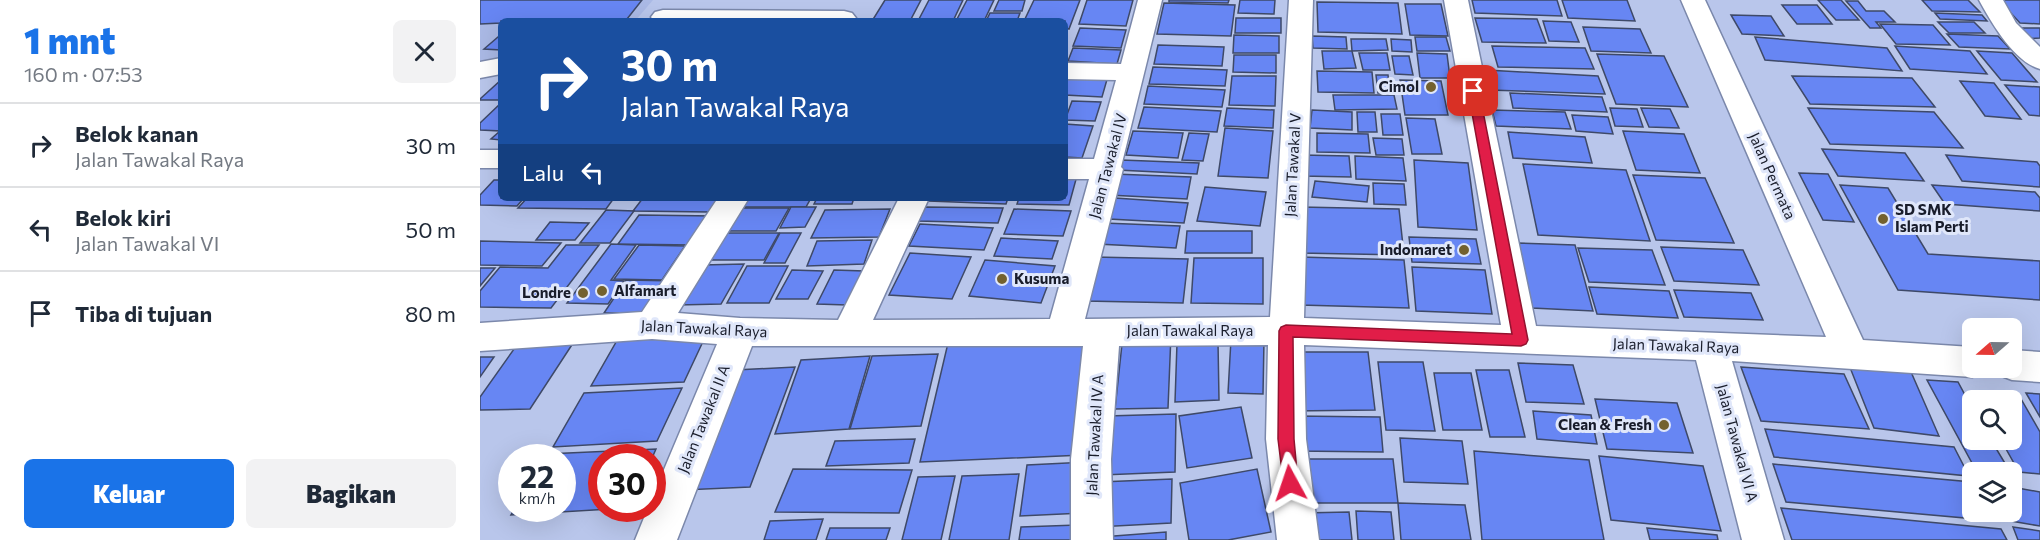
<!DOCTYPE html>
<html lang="id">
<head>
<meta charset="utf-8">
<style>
	:root { --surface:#fff; --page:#f2f2f3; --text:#1f2937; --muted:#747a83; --line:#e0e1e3; --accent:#1a73e8 }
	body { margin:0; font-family:Commissioner,sans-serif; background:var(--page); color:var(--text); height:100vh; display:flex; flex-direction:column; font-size:22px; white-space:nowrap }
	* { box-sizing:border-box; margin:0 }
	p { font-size:20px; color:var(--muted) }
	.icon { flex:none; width:33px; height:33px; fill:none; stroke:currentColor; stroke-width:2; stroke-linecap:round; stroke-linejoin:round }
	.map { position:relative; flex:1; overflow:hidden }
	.panel { display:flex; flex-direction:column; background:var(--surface); width:480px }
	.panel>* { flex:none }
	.banner { position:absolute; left:18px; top:18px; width:570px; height:183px; border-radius:9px; box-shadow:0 6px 24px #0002; background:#1a4fa0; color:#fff; overflow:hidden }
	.needle { width:39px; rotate:250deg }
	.tools { position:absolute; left:1482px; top:318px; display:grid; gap:12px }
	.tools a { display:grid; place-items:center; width:60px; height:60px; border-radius:9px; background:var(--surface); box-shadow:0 6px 24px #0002; font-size:30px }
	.speed { position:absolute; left:18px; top:444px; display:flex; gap:12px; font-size:30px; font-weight:700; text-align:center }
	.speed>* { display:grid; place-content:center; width:78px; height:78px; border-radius:50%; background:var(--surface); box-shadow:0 6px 24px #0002; line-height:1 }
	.speed small { font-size:15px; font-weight:400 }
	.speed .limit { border:9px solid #d22; background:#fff; color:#111 }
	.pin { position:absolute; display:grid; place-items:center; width:51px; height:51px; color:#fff; margin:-26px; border-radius:12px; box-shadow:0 3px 9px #0006 }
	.me { position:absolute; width:66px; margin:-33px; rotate:355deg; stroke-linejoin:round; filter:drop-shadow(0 0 4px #0008) }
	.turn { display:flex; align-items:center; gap:21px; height:126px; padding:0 24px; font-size:27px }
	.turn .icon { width:78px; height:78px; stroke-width:2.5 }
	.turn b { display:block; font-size:42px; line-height:51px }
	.then { display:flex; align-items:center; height:57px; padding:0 24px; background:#0003; gap:12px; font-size:22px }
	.round { display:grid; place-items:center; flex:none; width:63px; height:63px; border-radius:9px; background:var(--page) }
	.head { display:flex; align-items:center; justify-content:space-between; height:102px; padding:0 24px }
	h1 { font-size:36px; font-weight:800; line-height:45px; color:var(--accent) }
	.primary-button { display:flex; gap:12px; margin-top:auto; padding:12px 24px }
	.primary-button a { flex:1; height:69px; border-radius:9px; background:var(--accent); color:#fff; font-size:24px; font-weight:800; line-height:69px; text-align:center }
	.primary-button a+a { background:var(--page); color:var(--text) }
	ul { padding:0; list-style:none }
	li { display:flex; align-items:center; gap:18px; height:84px; padding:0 24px; border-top:2px solid var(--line) }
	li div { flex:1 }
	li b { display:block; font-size:22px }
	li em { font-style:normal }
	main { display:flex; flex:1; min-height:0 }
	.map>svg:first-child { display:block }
	.built { fill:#aab9e5 }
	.building { fill:#6786f3; stroke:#3e4968; stroke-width:1.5 }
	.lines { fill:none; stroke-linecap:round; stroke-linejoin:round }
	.minor-casing { stroke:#7b88ab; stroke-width:3 }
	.minor { fill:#fff; fill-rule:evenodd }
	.route { fill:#e11d48; stroke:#92132f; stroke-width:1.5 }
	.poi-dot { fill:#73612f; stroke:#e0e7fa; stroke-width:2 }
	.labels { text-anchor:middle; stroke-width:6; stroke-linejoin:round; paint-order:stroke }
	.poi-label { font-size:15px; font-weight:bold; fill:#191d2b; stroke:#e0e7fa; text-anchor:end }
	.street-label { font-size:15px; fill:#191d2b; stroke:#e0e7fa }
</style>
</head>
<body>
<main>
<section class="panel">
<div class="head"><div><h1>1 mnt</h1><p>160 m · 07:53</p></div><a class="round"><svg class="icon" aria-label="close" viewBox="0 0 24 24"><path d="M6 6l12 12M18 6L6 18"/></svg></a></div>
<ul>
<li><svg class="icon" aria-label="right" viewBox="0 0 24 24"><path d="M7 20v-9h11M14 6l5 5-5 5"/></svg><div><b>Belok kanan</b><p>Jalan Tawakal Raya</p></div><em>30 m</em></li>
<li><svg class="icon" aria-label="left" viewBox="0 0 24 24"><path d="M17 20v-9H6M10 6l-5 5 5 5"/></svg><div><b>Belok kiri</b><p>Jalan Tawakal VI</p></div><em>50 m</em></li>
<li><svg class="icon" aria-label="arrive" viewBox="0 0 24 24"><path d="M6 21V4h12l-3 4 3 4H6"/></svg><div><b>Tiba di tujuan</b></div><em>80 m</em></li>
</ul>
<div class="primary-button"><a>Keluar</a><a>Bagikan</a></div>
</section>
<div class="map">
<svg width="1560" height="540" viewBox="0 0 1560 540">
	<rect width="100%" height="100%" fill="#b9c6eb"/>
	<path class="built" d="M0,0H173L155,21H21V70L0,73Z"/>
	<g class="building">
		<path d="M0,0H162L147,19L21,21V23L0,24Z"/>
		<path d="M405,0H441L430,21H392Z"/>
		<path d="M449,0H483L473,21H438Z"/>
		<path d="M487,0H514L504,21H476Z"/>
		<path d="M519,0H545L542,11H514Z"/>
		<path d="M554,0H600L589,29L585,28V21H544Z"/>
		<path d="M607,0H653L646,26L599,24Z"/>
		<path d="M689,0H749L748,3L689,2Z"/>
		<path d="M760,0H795L794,14L758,13Z"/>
		<path d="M992,0H1077L1082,16L995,13Z"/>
		<path d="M1082,0H1147L1155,21L1088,18Z"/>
		<path d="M1338,0H1361L1379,20H1356Z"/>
		<path d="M1442,0H1488L1500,12L1452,11Z"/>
		<path d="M1519,0H1560V24L1540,23Z"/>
		<path d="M1366,1H1378L1386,11H1404L1415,22H1396L1401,28H1390Z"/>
		<path d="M837,2L918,3L922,34L838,32Z"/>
		<path d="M684,3L755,5L751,36L677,34Z"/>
		<path d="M925,4H961L968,36L930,35Z"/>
		<path d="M1302,5H1337L1352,24H1317Z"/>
		<path d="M510,13H540L537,21H506Z"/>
		<path d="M1455,13L1502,15L1507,21L1460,19Z"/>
		<path d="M1251,15L1291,16L1304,36L1262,34Z"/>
		<path d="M756,18H801V33H755Z"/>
		<path d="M995,18L1057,19L1066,43L1002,42Z"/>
		<path d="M1063,21L1091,22L1099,42L1069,41Z"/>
		<path d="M1458,22H1494L1505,33H1469Z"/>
		<path d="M1400,24L1453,25L1470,45L1416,44Z"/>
		<path d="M1103,27L1160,29L1171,53L1111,51Z"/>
		<path d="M600,28L646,30L641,48L593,46Z"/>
		<path d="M1531,28H1560V38L1543,39Z"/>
		<path d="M1467,34L1518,36L1530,49L1479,47Z"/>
		<path d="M754,35L799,36V53H753Z"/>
		<path d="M832,36L866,37L867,49L833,48Z"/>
		<path d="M18,37H21V50L4,49Z"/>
		<path d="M935,37H966L970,51H937Z"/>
		<path d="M1275,37L1407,48L1422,71L1285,60Z"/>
		<path d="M871,39H906L908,50L872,51Z"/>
		<path d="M911,39L931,40L932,52L912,51Z"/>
		<path d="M678,45L744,47L742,66L674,64Z"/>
		<path d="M1012,46L1105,48L1114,69L1018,67Z"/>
		<path d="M1415,46L1490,51L1507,74L1430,69Z"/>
		<path d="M593,48L641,50L637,64L588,61Z"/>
		<path d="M842,51H872L876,68L844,69Z"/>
		<path d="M1497,51L1532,53L1557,82L1521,80Z"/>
		<path d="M879,53H907L910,70H883Z"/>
		<path d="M937,53L967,54L970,78H940Z"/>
		<path d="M1117,54L1184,56L1208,107L1136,104Z"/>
		<path d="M754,55H796V73L753,72Z"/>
		<path d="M912,56H929L933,75L915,74Z"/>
		<path d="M673,67L747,70L745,86L669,84Z"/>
		<path d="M1006,70L1118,76L1125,94L1010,90Z"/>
		<path d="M837,71L892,72L894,93L838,92Z"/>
		<path d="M585,74L628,76L622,97L585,95Z"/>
		<path d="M896,75H908L910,93H898Z"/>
		<path d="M752,76H796L795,106L749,105Z"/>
		<path d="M1312,76L1432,78L1455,107L1330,104Z"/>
		<path d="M21,80V100H0V99Z"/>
		<path d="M920,80L961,81L968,115H925Z"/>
		<path d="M1480,81L1514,83L1541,119L1505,116Z"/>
		<path d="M1525,85L1560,87V116L1549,115Z"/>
		<path d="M668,86L745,90L742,107L664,104Z"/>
		<path d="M1030,93L1122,97L1127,112L1033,108Z"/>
		<path d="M853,95H914L917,109L855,110Z"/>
		<path d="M592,101L621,102L615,121L585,120Z"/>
		<path d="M21,103V140L11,139L20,131L0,130V123Z"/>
		<path d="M664,107L741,111L737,132L658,128Z"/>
		<path d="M747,108L794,110L793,128L744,126Z"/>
		<path d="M1130,108L1157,109L1163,127L1135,126Z"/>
		<path d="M1161,108L1190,109L1199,128L1169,127Z"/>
		<path d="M1328,108L1454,112L1483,148L1350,144Z"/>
		<path d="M832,110L872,112V130L830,128Z"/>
		<path d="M1012,110L1085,112L1091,129L1016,126Z"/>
		<path d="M877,112H895L897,132H878Z"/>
		<path d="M901,114H920L923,135H903Z"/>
		<path d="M1092,115L1128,117L1133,134L1096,131Z"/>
		<path d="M926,118L955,119L962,154H932Z"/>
		<path d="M585,124L613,126L602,158L585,157Z"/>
		<path d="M745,128L793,131L788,178L738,176Z"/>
		<path d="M653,131L703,133L698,158L646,155Z"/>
		<path d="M1143,131L1204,134L1220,173L1156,170Z"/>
		<path d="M1028,132L1105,137L1112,163L1033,158Z"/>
		<path d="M709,133L729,134L723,161L702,160Z"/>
		<path d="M837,133L888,134L890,153L837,152Z"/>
		<path d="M893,138L922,139L924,155H896Z"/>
		<path d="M1342,149L1425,153L1444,181L1358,176Z"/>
		<path d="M822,155L869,156L871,177L822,176Z"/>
		<path d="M1466,155L1557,162L1560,166V187L1482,181Z"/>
		<path d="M875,156L923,158L926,181L876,179Z"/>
		<path d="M641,160L719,163L717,174L638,170Z"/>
		<path d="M934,160L988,163L997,230L938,227Z"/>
		<path d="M1043,164L1146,170L1170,241L1058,235Z"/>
		<path d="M585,172H598L589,205L537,204L539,198H585Z"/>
		<path d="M1319,173L1348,174L1374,222L1343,220Z"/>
		<path d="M634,174L711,177L707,199L628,195Z"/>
		<path d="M1153,175L1225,178L1254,243L1176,240Z"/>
		<path d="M14,180H21V198H44L37,206L0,205V195Z"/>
		<path d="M835,181L889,186L887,202L832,197Z"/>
		<path d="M893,183L924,184L926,205L894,204Z"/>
		<path d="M1360,185L1408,188L1448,254L1560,261V300L1418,290Z"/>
		<path d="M1452,185L1555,192L1560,198V211L1465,204Z"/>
		<path d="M725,187L786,192L780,226L717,221Z"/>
		<path d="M47,198H134L126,209L38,208Z"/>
		<path d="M163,198H239L230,212L153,211Z"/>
		<path d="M266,198H331L326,207H260Z"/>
		<path d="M337,198H374L372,204H334Z"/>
		<path d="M450,198H528L526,204L449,201Z"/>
		<path d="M635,198L708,203L704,223L629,219Z"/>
		<path d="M311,207H336L325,227L300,228Z"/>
		<path d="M445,207L523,208L518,223L438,221Z"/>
		<path d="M820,207L919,209L924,255L820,253Z"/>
		<path d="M258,208H309L296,231H244Z"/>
		<path d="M410,209L399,237L331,238L345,210Z"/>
		<path d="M534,209L591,211L583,236L524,234Z"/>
		<path d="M126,210L154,211L130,243H100Z"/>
		<path d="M159,215L234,216L214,245L138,244Z"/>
		<path d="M70,222L109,223L95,240H56Z"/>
		<path d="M623,223L700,226L696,248L617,244Z"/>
		<path d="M440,224L513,228L504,250L429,246Z"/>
		<path d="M707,231H772V253H705Z"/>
		<path d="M244,233H299L284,260H227Z"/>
		<path d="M300,233H321L305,263H284Z"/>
		<path d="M929,237L996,239L1001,264L932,262Z"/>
		<path d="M521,238L578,241L572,259L514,256Z"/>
		<path d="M392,240L384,264L327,266L337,241Z"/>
		<path d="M0,241L81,243L62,266L0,265Z"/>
		<path d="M1038,243L1095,245L1113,311L1052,308Z"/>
		<path d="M131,244L156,245L131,280L144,281L128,304L87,303Z"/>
		<path d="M86,245H119L71,308L0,307V291L20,267L68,268Z"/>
		<path d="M159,245L205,246L182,280L134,279Z"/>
		<path d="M1181,247L1263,250L1279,285L1194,281Z"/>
		<path d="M1098,248L1172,250L1185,285L1109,282Z"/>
		<path d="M430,253L491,257L472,299L409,295Z"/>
		<path d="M614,257L708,259L703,303L605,301Z"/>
		<path d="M820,257L924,260L929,308L820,305Z"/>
		<path d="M714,258H783V304L711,303Z"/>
		<path d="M505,260L575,266L561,303L489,296Z"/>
		<path d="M264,264L241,304L198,305L222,265Z"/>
		<path d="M267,266H308L289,303H247Z"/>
		<path d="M932,267L1005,270L1012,314L936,311Z"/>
		<path d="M0,268H15L0,286Z"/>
		<path d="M312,270L343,271L328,299H296Z"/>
		<path d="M354,270L384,271L367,305L337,304Z"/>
		<path d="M146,280L197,281L176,313H124Z"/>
		<path d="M1109,287L1189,291L1198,318L1117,314Z"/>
		<path d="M1194,290L1271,293L1283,320L1204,317Z"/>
		<path d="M227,333L204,382L111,386L139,337Z"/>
		<path d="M99,334L50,409L0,410V397L44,335Z"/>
		<path d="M691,334L688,408L635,409L643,335Z"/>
		<path d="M613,337L603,455L440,462L468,343Z"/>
		<path d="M751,339L784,340L783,394L748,393Z"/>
		<path d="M738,342L739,400L695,402L697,343Z"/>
		<path d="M809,352H888L895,410L811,411Z"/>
		<path d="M458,354L441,426L370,429L392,356Z"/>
		<path d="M390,356L369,429L295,434L321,360Z"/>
		<path d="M0,357H14L0,377Z"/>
		<path d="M898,362H943L955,431L906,430Z"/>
		<path d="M1038,363L1093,365L1104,404L1046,402Z"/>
		<path d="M1369,365L1431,372L1459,436L1394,428Z"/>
		<path d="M315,367L270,487L203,490L255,370Z"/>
		<path d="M1261,367L1364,374L1389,429L1281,421Z"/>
		<path d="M996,370H1029L1045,437H1010Z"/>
		<path d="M954,373H991L1002,430H963Z"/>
		<path d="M1447,380L1478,382L1492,408V440H1511L1526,465L1492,463Z"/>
		<path d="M202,388L177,441L73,447L104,393Z"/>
		<path d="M1546,393L1560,394V417Z"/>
		<path d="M1497,396L1541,399L1560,432V474L1539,472L1521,440H1532V400H1500Z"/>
		<path d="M1115,399L1197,403L1213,453L1127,449Z"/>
		<path d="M761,407L772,458L707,468L699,416Z"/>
		<path d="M1053,411L1111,415L1117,444L1057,439Z"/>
		<path d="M696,414L695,472L622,475L627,416Z"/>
		<path d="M814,416L900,417L903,452L815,451Z"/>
		<path d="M1285,429L1474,447L1489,476L1294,457Z"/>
		<path d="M920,438L982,441L988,484L924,482Z"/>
		<path d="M435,439L429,463L346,466L355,441Z"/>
		<path d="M176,449L172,458H122V508H147L31,515L35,508H82V458H64L66,454Z"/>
		<path d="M994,451L1109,460L1124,540H1002Z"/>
		<path d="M1119,456L1223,466L1241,531L1131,520Z"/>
		<path d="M820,459H913L918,503H822Z"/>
		<path d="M607,462L603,513L540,516L547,465Z"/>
		<path d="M1293,464L1492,482V512H1513L1519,521L1306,502Z"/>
		<path d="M313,469L432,470L419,513L295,512Z"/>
		<path d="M777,469L791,532L748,540H709L700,483Z"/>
		<path d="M539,474L529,540H469L482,476Z"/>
		<path d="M475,476L461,540H422L438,477Z"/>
		<path d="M692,479L691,523L617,527L620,482Z"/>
		<path d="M1532,487L1560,492V526L1531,521L1527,512H1532Z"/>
		<path d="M918,503L985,505L991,540H921Z"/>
		<path d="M1301,508L1521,529L1527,540H1312Z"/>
		<path d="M876,511L911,512L914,540H878Z"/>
		<path d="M869,512L872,540H822L821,513Z"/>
		<path d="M343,519L336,540H284L290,521Z"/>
		<path d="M597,525L595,540H539L541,527Z"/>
		<path d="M1533,527L1560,531V540H1538Z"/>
		<path d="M350,528H410L406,540H346Z"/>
		<path d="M1167,528L1237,535L1238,540H1170Z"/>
		<path d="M686,532V540H620L621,537Z"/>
	</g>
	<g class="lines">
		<defs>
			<g id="minor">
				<path d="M658,0H682L641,167L643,169L605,319L790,317L809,0H833L824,318L1021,325L964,0H988L1056,326L1346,337L1201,0H1225L1383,340L1492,347V368H1507L1505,372L1492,377L1252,361L1304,540H1262L1216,360L824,345L826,439L839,540H797L786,439L788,345L639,346L631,459L633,540H591V459L603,346H272L197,540H155L168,508H172V498L237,344L172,339L0,351V323L162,312L238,198H269L198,313L260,318L358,320L419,198H449L393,320L570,319L609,179H585V159H614L636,80L585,79V63L641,64Z"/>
				<path d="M1499,0H1523L1536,23L1560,47V69C1534,62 1511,22 1499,0Z"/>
				<path d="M183,10L364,11L372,13L376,18L374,21H174L171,17L175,12Z"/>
				<path d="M21,58V74L0,78V62Z"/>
				<rect x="0" y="150" width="21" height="18"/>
				<path d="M1532,350L1560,352V382L1532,380L1519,375L1515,368H1532Z"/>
			</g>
		</defs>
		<use href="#minor" class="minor-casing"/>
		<use href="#minor" class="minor"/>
	</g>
	<path class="route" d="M993,87L999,91L1048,340L1046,344L1041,346L813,337L814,439L818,483L816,488L810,490L804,488L798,439L799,331L801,327L806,325L1032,334L988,91Z"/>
	<g class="poi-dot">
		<circle cx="951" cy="87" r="6"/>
		<circle cx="1403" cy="219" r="6"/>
		<circle cx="984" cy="250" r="6"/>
		<circle cx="522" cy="279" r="6"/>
		<circle cx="122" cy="291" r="6"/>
		<circle cx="103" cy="293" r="6"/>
		<circle cx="1184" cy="425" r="6"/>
	</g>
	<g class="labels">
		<g class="poi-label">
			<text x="939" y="92">Cimol</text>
			<text x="1415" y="215" text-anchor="start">SD SMK<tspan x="1415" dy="17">Islam Perti</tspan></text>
			<text x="972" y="255">Indomaret</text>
			<text x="534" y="284" text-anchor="start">Kusuma</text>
			<text x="134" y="296" text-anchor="start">Alfamart</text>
			<text x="91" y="298">Londre</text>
			<text x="1172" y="430">Clean &amp; Fresh</text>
		</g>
		<g class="street-label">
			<text transform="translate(813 165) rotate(-87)" y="5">Jalan Tawakal V</text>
			<text transform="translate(628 166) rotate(-75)" y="5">Jalan Tawakal IV</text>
			<text transform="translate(1292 176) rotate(66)" y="5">Jalan Permata</text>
			<text transform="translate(224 329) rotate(3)" y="5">Jalan Tawakal Raya</text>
			<text x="710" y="336">Jalan Tawakal Raya</text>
			<text transform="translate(1196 346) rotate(2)" y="5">Jalan Tawakal Raya</text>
			<text transform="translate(224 419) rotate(-68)" y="5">Jalan Tawakal II A</text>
			<text transform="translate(615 435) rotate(-87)" y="5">Jalan Tawakal IV A</text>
			<text transform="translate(1257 443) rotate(75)" y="5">Jalan Tawakal VI A</text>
		</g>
	</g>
</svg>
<div class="tools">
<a><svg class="needle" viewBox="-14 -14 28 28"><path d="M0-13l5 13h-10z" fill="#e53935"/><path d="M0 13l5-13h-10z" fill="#747a83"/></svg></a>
<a><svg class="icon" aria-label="search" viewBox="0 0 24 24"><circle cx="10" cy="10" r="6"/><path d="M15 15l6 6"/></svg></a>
<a><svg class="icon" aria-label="layers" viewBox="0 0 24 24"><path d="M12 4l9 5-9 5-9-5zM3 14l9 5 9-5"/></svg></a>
</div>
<div class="speed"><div>22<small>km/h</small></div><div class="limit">30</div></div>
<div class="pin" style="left:993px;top:91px;background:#d93025"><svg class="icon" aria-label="arrive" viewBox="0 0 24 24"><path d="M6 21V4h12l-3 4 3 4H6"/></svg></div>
<svg class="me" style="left:810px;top:483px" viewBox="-20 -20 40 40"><path d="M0-17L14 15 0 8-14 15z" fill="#e11d48" stroke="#fff" stroke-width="4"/></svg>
<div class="banner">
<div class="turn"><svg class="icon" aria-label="right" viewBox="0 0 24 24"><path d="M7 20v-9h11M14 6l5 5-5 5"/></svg><div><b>30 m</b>Jalan Tawakal Raya</div></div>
<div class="then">Lalu<svg class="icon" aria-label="left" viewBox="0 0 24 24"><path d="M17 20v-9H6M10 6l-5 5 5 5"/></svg></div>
</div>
</div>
</main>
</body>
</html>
